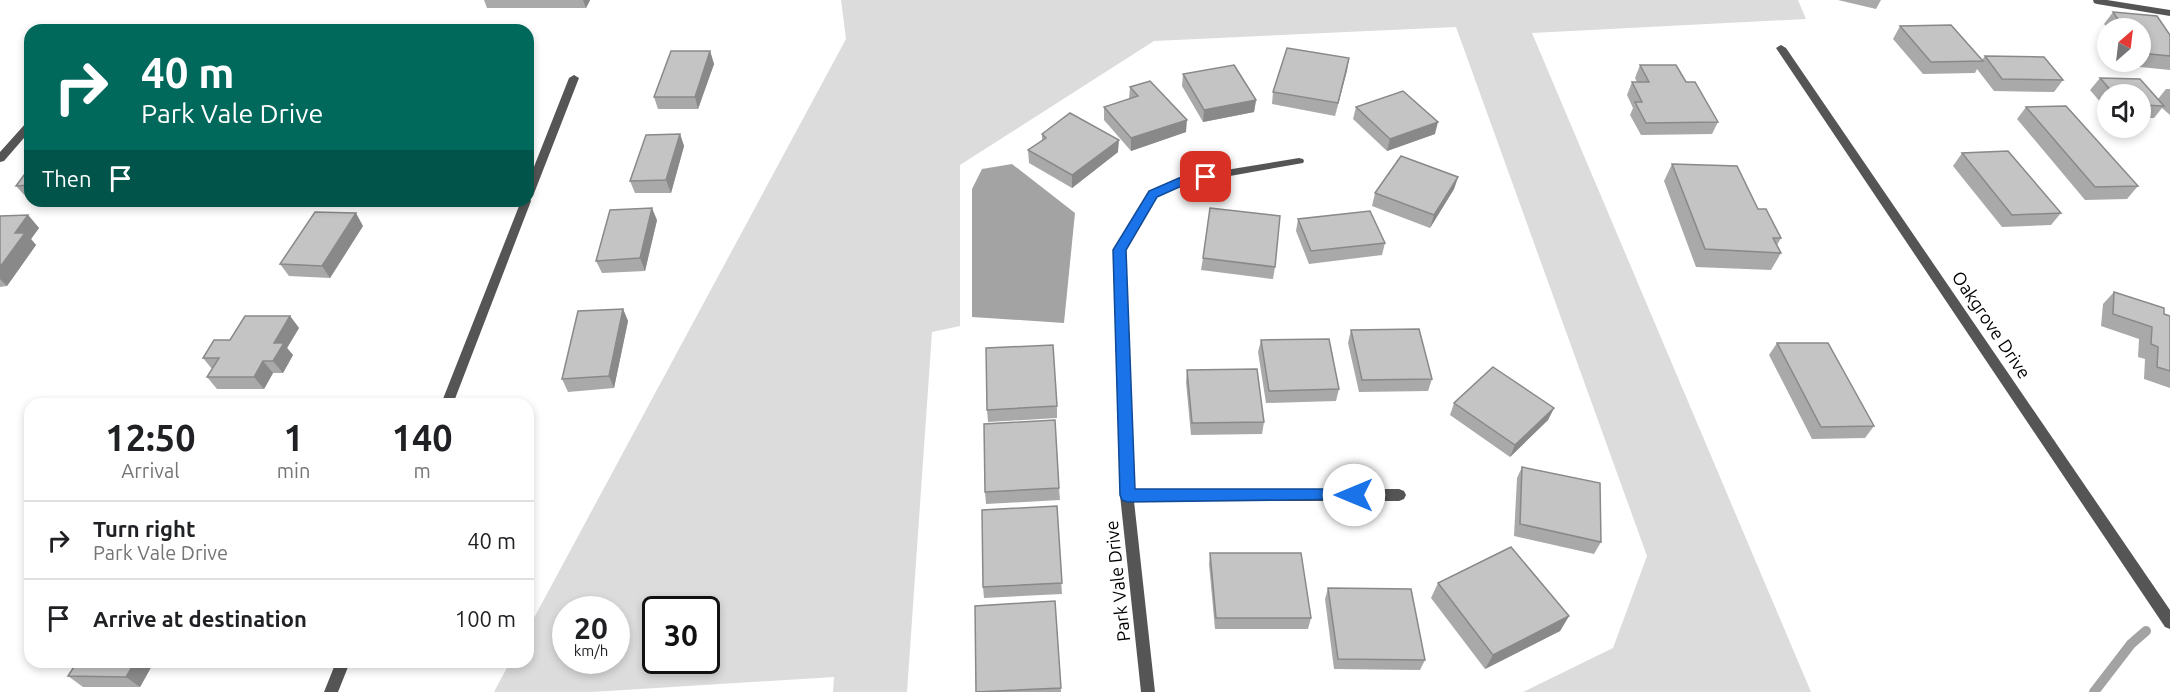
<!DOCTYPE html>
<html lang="en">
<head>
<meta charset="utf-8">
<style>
	:root { --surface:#fff; --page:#f2f2f2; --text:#202124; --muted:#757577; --line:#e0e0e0 }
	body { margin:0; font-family:Ubuntu,sans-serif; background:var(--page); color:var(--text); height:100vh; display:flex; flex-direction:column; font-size:22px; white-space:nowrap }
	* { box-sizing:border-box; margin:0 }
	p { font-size:20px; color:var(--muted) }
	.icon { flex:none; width:33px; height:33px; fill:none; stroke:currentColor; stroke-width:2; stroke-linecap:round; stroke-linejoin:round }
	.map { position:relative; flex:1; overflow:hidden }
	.panel { position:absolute; left:24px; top:398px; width:510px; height:270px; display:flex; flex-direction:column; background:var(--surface); border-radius:18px; box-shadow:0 3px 9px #0003 }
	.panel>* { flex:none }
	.banner { position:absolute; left:24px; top:24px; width:510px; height:183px; border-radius:18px; box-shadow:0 3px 9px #0003; background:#00695c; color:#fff; overflow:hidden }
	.needle { width:39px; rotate:28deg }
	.controls { position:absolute; left:2097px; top:18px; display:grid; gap:12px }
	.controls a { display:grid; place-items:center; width:54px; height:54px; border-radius:50%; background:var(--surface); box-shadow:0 3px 9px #0003; font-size:30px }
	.speed { position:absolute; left:552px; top:596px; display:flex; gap:12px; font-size:30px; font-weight:700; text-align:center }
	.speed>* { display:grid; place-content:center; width:78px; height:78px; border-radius:50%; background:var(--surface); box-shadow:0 3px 9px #0003; line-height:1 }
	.speed small { font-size:15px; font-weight:400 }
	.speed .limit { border:3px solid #111; border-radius:9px; background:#fff; color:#111 }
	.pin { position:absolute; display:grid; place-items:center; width:51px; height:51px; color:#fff; margin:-26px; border-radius:12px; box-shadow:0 3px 9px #0006 }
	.me { position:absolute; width:66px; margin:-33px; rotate:270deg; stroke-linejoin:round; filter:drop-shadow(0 0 4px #0008) }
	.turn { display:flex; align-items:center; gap:21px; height:126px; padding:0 18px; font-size:27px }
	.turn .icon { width:78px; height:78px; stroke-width:2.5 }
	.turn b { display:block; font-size:42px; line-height:51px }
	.then { display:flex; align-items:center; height:57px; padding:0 18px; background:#0003; gap:12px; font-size:22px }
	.eta { display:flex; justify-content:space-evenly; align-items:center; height:102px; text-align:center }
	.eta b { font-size:36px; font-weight:700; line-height:42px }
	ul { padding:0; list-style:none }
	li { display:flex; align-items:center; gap:18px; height:78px; padding:0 18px; border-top:2px solid var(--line) }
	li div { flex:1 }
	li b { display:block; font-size:22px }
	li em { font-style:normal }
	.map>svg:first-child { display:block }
	.green { fill:#dcdcdc; fill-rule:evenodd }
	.water { fill:#a3a3a3 }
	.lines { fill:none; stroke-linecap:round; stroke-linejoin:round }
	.stream { stroke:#a3a3a3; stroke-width:10 }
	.street { fill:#555; fill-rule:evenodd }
	.wall { fill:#a9a9a9 }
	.shaded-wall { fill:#898989 }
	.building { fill:#c4c4c4; stroke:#898989; stroke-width:1.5 }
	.route { fill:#1a73e8; stroke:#114b97; stroke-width:1.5 }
	.labels { text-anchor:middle; stroke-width:6; stroke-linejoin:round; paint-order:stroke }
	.street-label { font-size:18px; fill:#000; stroke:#fff }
</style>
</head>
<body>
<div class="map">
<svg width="2170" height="692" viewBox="0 0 2170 692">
	<rect width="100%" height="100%" fill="#fff"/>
	<path class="green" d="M841,0H1798L1806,19L1532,33L1811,692H1523L1613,648L1647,556L1456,27L1154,41L960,165V326L932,332L907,692H833L834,677L592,692H494L510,662H528V629L846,39ZM566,609H616V660H566ZM656,609H706V660H656Z"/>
	<path class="water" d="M1012,164L1075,213L1064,323L972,317V189L982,169Z"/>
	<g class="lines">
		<path class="stream" d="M2094,692L2131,644L2146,631"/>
		<g class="street">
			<path d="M2093,0H2107L2170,10V16L2097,4L2094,3Z"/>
			<path d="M1781,45L1786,48L2170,610V629L2165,627L1776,48Z"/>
			<path d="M574,75L579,78L533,196L530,199L531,201L453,404H441L521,201H528V182L569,78Z"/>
			<path d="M30,122V131L4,161L0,162V152L26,123Z"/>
			<path d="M1299,158L1303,159L1304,161L1303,163L1185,184L1157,197L1125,250L1133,489H1399L1404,491L1406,495L1404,499L1399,501H1134L1155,692H1141L1120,495L1113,250L1149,191L1183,177Z"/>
			<path d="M336,662H350L338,692H324Z"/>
		</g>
	</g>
	<g class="wall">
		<path d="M484,0H590L586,8H487Z"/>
		<path d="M1838,0H1881L1876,9Z"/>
		<path d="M2113,12L2170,35V70L2130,66L2128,62H2140V28H2108V29L2104,24Z"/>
		<path d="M1900,26L1982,60L1985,56L2063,80L2054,92L1994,91L1977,69L1975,73L1923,74L1893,39Z"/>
		<path d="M710,51L714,64L698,109H658L654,97Z"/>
		<path d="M1349,58L1335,116L1272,104L1273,92Z"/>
		<path d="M1640,65L1686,82L1718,122L1712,134L1641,135L1630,115L1633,108L1627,95L1632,82H1637L1635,78Z"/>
		<path d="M1183,74L1256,100L1254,112L1203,122L1182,86Z"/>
		<path d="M2100,78L2158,99L2166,89H2170V115L2162,108L2154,118H2140V94H2108V111L2090,90Z"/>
		<path d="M1130,87L1186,132L1131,151L1104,120V107L1129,99Z"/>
		<path d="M1356,107L1435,134L1387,151L1353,119Z"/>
		<path d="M2026,107L2138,186L2127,199L2085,200L2017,119Z"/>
		<path d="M680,134L684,146L671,193H635L630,181Z"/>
		<path d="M1042,134L1118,152L1072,188L1029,163L1028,150L1042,140Z"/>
		<path d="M1962,153L2061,213L2051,225L2002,227L1953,166Z"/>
		<path d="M1672,164L1758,209L1781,238L1777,245L1781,253L1771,270L1696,267L1664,181Z"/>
		<path d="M30,167V198H27L16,186Z"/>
		<path d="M1458,177L1454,189L1430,228L1372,206L1375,193Z"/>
		<path d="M28,215L39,228L31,239L36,245L7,286L0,287V216Z"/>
		<path d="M1298,219L1385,243L1382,255L1309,264L1296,231Z"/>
		<path d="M657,220L645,271L602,273L596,261Z"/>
		<path d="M363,226L330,278L289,276L280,264Z"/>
		<path d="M1203,258L1275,267L1273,279L1201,270Z"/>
		<path d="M2114,292L2170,316V388L2144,379L2145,359L2138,357L2139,339L2101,326L2103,304Z"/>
		<path d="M623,309L628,321L614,388L568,392L562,379Z"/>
		<path d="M290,316L299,328L287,348L293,355L283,373H273L264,389H217L207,377L212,369L203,358L230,340Z"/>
		<path d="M1351,330L1432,379L1428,391L1359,392L1348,343Z"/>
		<path d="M1261,340L1339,389L1336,401L1266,403L1258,352Z"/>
		<path d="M1777,343L1874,426L1865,438L1812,439L1769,355Z"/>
		<path d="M1187,370L1264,422L1262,434L1191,435L1186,382Z"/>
		<path d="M1454,403L1554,408L1548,420L1510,457L1450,415Z"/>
		<path d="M1057,406V418L988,422L987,410Z"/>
		<path d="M1522,467L1601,542L1594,554L1514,536L1517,478Z"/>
		<path d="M1059,488L1060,500L986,504L985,492Z"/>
		<path d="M1057,506L1062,594L984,598L983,587Z"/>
		<path d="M1210,553L1311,618L1308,629H1215L1209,564Z"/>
		<path d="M1438,583L1569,616L1560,631L1485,669L1431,598Z"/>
		<path d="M1328,588L1425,660L1420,670L1334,669L1325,599Z"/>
		<path d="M1055,601L1061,692H976Z"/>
		<path d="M77,662H154L140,687H83L68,676Z"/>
	</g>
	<g class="shaded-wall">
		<path d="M583,0H590L586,8Z"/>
		<path d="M710,51L714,64L698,109L695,97Z"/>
		<path d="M1349,58L1347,71L1335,116L1338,103Z"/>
		<path d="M1256,100L1254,112L1203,122L1204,110Z"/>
		<path d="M1187,120L1186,132L1131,151V138Z"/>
		<path d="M1438,122L1435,134L1387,151L1390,139Z"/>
		<path d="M680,134L684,146L671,193L666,180Z"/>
		<path d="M1119,140L1118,152L1072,188V175Z"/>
		<path d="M1458,177L1454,189L1430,228L1434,215Z"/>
		<path d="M652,208L657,220L645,271L640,258Z"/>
		<path d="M356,213L363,226L330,278L322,266Z"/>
		<path d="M28,215L39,228L31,239L36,245L7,286L0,279V267L15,233Z"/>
		<path d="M623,309L628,321L614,388L609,376Z"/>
		<path d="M290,316L299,328L287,348L293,355L283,373L273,361L274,343Z"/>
		<path d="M263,361L273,373L264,389L254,377Z"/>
		<path d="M1554,408L1548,420L1510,457L1515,445Z"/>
		<path d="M1569,616L1560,631L1485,669L1493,655Z"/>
		<path d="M135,662H154L140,687L126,677Z"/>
	</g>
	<g class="building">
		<path d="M2113,12L2157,16L2170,35V56L2140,53V28H2124Z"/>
		<path d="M1951,25L1983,61L1931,62L1900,26Z"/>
		<path d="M1287,48L1349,58L1338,103L1273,92Z"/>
		<path d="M671,51H710L695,97H654Z"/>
		<path d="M1985,56L2044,57L2063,80L2002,79Z"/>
		<path d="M1234,65L1256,100L1204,110L1183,74Z"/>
		<path d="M1640,65H1676L1686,82H1695L1718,122L1646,123L1635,102H1642L1632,82H1649Z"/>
		<path d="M2100,78L2140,79L2164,106L2140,105V94H2114Z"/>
		<path d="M1150,81L1187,120L1131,138L1104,107L1138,96L1130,87Z"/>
		<path d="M1403,91L1438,122L1390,139L1356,107Z"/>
		<path d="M2066,106L2138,186L2095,187L2026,107Z"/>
		<path d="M1070,113L1119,140L1072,175L1028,150L1046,138L1042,134Z"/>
		<path d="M680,134L666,180L630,181L646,135Z"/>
		<path d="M2008,151L2061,213L2012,215L1962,153Z"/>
		<path d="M1401,156L1458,177L1434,215L1375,193Z"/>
		<path d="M1672,164L1737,166L1758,209H1766L1781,238H1773L1781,253L1705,249Z"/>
		<path d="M30,167V185L16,186Z"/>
		<path d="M652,208L640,258L596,261L610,210Z"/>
		<path d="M1210,208L1280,216L1275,267L1203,258Z"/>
		<path d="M1370,211L1385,243L1311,251L1298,219Z"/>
		<path d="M315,212L356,213L322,266L280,264Z"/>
		<path d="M28,215L15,233H25L0,267V216Z"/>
		<path d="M2114,292L2164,308V314L2170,316V371L2157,367L2158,347L2151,344L2152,327L2113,314Z"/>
		<path d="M623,309L609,376L562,379L578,311Z"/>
		<path d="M245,316H290L274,343H284L273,361H263L254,377H207L219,358H203L214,340H230Z"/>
		<path d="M1419,329L1432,379L1362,380L1351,330Z"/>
		<path d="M1329,339L1339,389L1269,391L1261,340Z"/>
		<path d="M1777,343H1828L1874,426L1821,427Z"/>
		<path d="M1053,345L1057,406L987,410L986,348Z"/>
		<path d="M1493,367L1554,408L1515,445L1454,403Z"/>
		<path d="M1257,369L1264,422L1192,423L1187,370Z"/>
		<path d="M1055,420L1059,488L985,492L984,424Z"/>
		<path d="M1522,467L1600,483L1601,542L1520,524Z"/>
		<path d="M1057,506L1062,583L983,587L982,510Z"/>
		<path d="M1511,547L1569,616L1493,655L1438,583Z"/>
		<path d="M1210,553H1301L1311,618H1216Z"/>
		<path d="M1328,588L1411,589L1425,660L1338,659Z"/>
		<path d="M1055,601L1061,688L976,692L975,606Z"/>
		<path d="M77,662H135L126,677L68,676Z"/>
	</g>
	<path class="route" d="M1206,173L1211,174V180L1186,184L1157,197L1126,250L1135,489H1354L1359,490L1362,495L1359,499L1127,502L1122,500L1120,495L1113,250L1149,191L1179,178Z"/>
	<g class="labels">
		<g class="street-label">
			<text transform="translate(1991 325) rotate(56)" y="6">Oakgrove Drive</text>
			<text transform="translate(1118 581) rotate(-96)" y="6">Park Vale Drive</text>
		</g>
	</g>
</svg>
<div class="controls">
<a><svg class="needle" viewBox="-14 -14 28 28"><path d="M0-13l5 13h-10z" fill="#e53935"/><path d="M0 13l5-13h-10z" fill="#757577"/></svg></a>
<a><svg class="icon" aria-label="sound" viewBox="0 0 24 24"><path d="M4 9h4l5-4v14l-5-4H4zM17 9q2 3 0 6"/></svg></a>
</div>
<div class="speed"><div>20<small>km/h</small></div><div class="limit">30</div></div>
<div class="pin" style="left:1206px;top:177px;background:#d93025"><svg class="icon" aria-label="arrive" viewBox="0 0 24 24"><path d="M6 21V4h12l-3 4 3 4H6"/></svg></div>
<svg class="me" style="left:1354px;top:495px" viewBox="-20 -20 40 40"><circle r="19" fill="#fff"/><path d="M0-13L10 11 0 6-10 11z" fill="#1a73e8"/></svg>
<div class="banner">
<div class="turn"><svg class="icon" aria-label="right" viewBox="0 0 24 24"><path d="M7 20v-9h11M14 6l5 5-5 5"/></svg><div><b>40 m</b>Park Vale Drive</div></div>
<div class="then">Then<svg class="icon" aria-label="arrive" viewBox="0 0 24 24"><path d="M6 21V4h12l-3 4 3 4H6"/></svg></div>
</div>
<section class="panel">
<div class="eta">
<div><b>12:50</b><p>Arrival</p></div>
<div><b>1</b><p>min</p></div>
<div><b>140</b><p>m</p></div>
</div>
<ul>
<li><svg class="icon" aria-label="right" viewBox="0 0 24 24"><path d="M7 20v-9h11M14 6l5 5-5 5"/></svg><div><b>Turn right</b><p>Park Vale Drive</p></div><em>40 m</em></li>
<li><svg class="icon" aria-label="arrive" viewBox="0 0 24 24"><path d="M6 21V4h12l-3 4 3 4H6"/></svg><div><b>Arrive at destination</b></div><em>100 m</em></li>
</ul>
</section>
</div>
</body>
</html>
